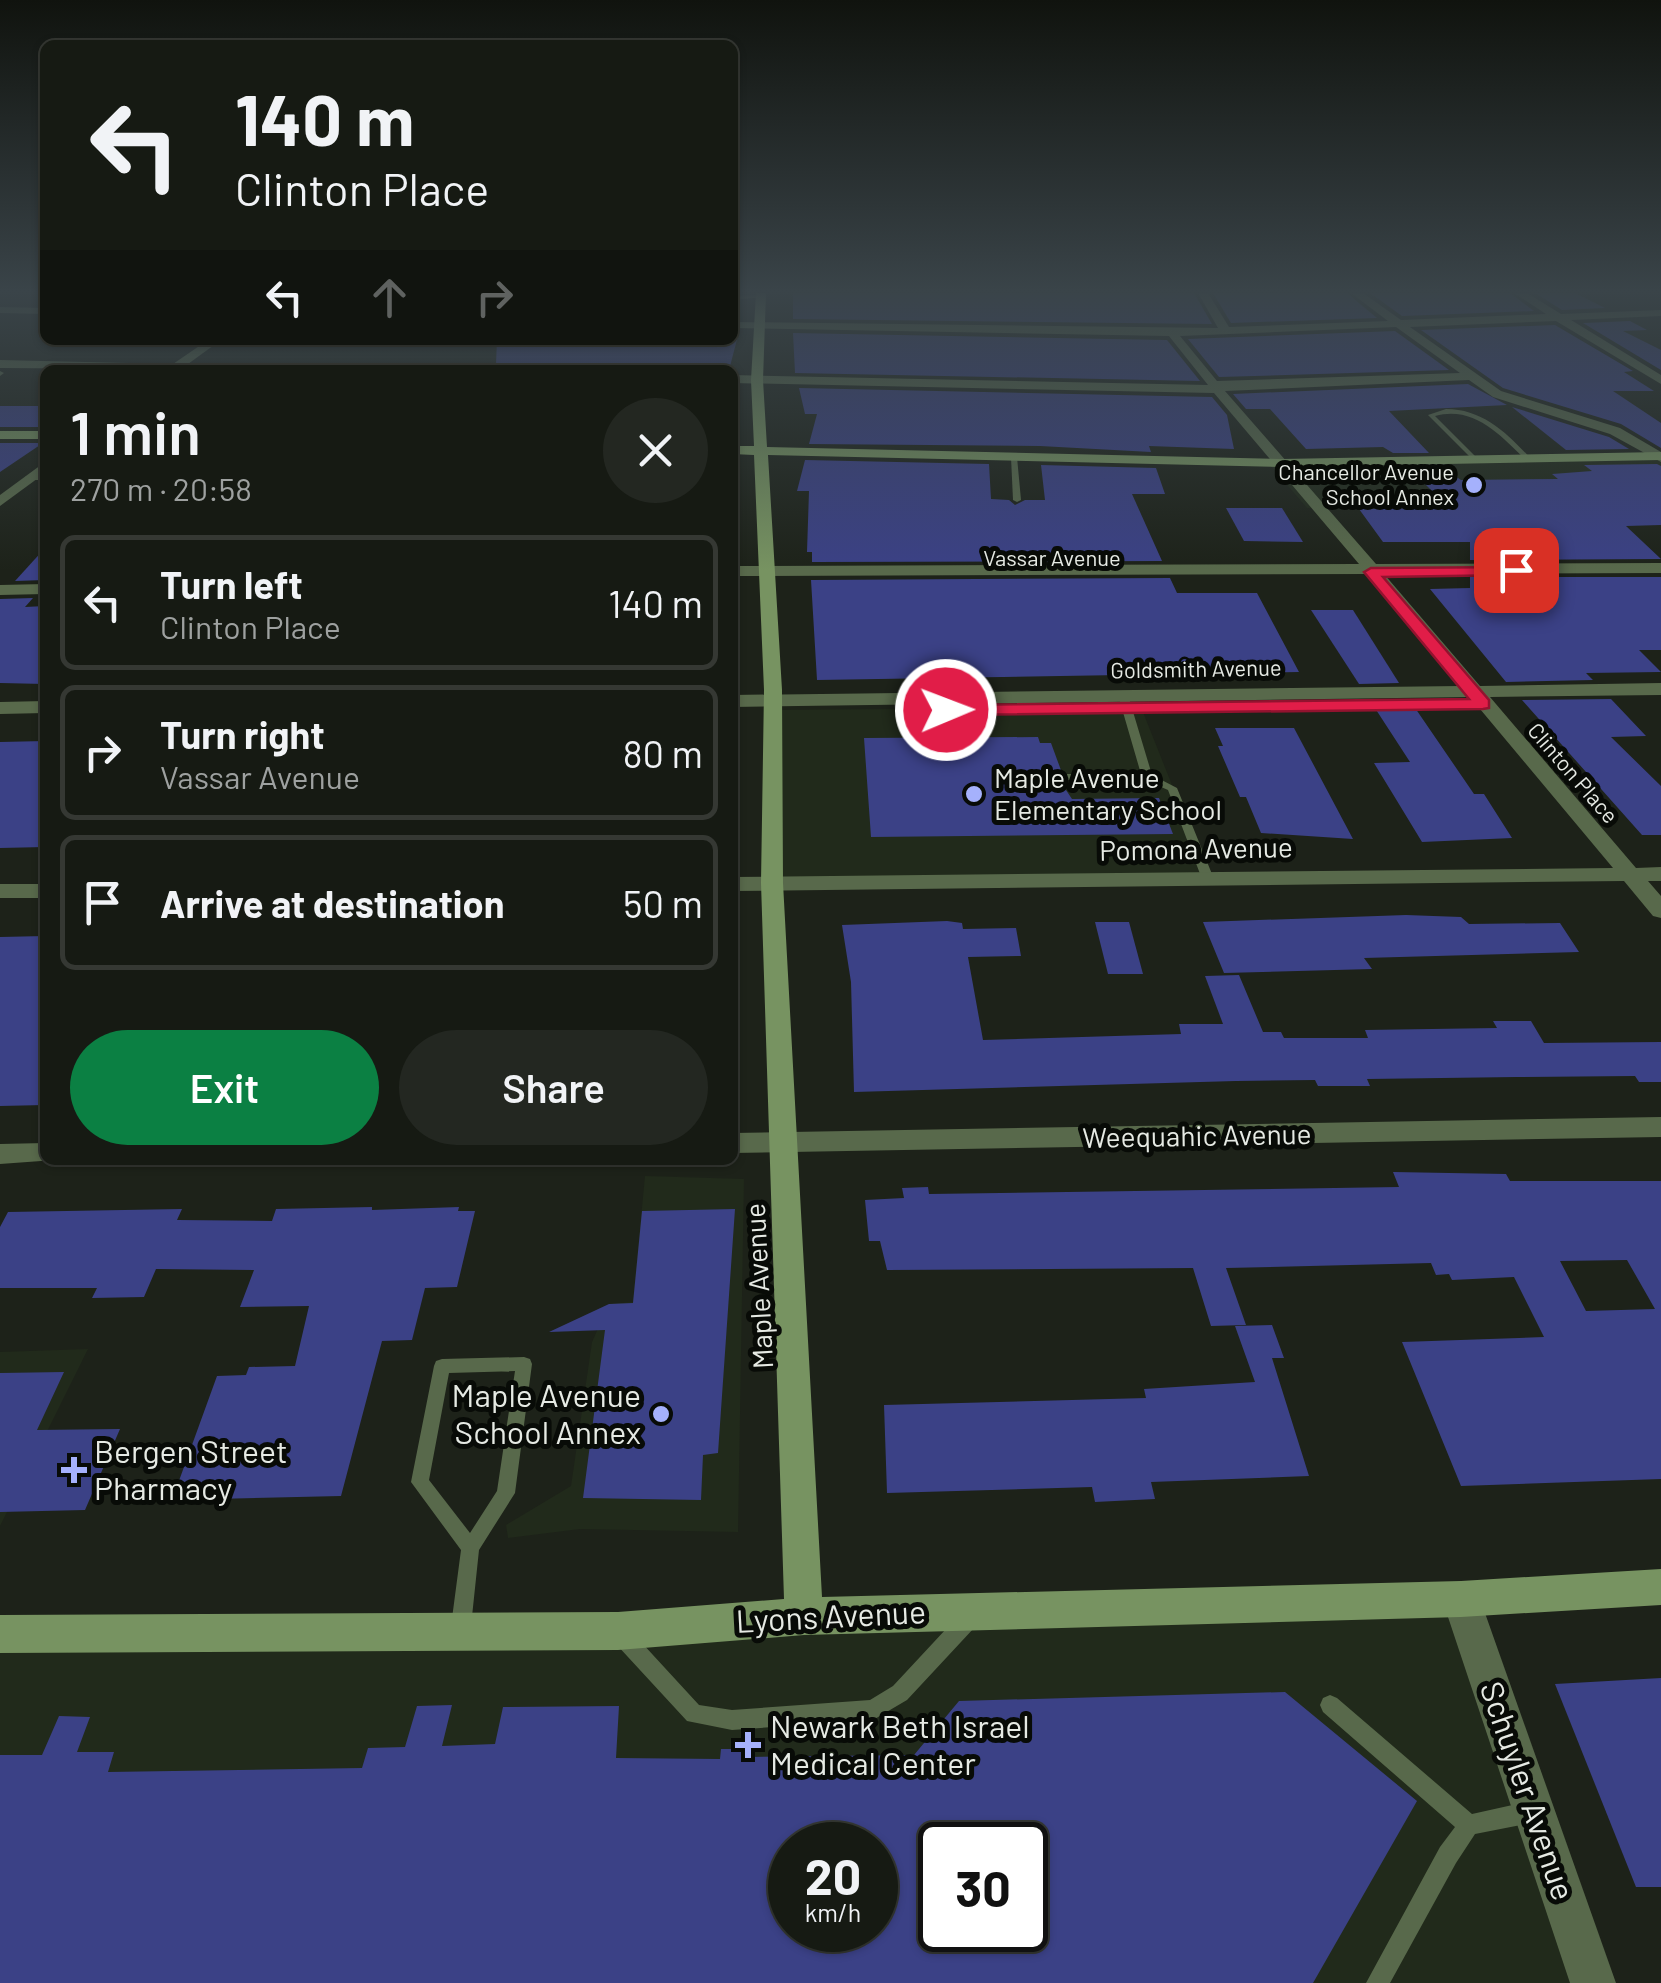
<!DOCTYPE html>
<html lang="en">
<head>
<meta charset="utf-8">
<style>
	:root { --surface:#161a13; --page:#232721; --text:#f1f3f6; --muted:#9ea1a0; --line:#353833; --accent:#0b8043 }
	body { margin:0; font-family:Barlow,sans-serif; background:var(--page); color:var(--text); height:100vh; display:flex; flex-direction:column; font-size:38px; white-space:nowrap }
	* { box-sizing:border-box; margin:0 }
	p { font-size:32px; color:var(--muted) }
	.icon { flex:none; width:55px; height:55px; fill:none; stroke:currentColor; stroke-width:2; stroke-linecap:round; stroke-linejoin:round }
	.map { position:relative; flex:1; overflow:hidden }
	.side { position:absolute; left:40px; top:365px; width:698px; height:800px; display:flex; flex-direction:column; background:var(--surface); border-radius:15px; box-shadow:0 2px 8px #0004,0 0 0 2px var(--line) }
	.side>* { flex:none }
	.guide { position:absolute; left:40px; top:40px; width:698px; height:305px; border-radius:15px; box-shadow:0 2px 8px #0004,0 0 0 2px var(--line); background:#161a13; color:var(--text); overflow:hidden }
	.speed { position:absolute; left:768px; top:1822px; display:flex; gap:20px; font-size:50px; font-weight:700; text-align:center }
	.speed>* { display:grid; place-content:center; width:130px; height:130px; border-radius:50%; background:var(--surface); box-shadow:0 2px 8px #0004,0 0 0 2px var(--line); line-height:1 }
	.speed small { font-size:25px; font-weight:400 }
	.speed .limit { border:5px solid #111; border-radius:15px; background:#fff; color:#111 }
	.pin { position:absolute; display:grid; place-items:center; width:85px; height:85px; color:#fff; margin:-42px; border-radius:20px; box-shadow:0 5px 15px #0006 }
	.me { position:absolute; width:110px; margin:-55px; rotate:89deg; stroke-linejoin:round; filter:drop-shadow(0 0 8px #0008) }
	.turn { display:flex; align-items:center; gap:35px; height:210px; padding:0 30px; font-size:45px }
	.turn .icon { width:130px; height:130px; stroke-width:2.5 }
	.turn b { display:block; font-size:70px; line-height:85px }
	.lanes { display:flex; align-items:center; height:95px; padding:0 30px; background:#0003; justify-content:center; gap:50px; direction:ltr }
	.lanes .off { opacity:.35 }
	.round { display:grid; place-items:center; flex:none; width:105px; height:105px; border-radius:52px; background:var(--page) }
	.summary { display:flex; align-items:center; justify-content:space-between; height:170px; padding:0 30px }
	h1 { font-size:60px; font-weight:600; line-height:75px }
	.cta { display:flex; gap:20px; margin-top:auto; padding:20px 30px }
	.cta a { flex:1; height:115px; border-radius:60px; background:var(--accent); color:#fff; font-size:40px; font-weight:600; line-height:115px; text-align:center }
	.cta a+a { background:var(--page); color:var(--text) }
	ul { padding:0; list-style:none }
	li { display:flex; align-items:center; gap:30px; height:135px; margin:0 20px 15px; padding:0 10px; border:5px solid var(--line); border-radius:15px }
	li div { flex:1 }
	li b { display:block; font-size:38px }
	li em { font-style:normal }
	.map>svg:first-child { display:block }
	.built { fill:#212a1b; fill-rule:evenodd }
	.building { fill:#3b4186; fill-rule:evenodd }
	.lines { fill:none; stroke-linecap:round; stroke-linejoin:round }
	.lane { fill:#58694b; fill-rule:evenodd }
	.street { fill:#58694b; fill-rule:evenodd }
	.secondary { fill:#779361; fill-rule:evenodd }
	.route { fill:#e11d48; stroke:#92132f; stroke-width:2.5 }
	.poi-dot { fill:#a5b1fc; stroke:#080b07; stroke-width:4 }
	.labels { text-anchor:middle; stroke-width:10; stroke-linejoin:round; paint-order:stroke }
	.far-poi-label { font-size:22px; fill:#e6eae4; stroke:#080b07; text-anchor:end }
	.far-street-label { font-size:22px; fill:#e6eae4; stroke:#080b07 }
	.poi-label { font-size:28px; fill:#e6eae4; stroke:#080b07; text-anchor:start }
	.street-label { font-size:28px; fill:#e6eae4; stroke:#080b07 }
	.near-poi-label { font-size:32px; fill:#e6eae4; stroke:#080b07; text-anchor:start }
	.near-street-label { font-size:32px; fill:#e6eae4; stroke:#080b07 }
</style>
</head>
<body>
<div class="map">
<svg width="1661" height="1983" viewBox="0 0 1661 1983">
	<rect width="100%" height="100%" fill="#1d2219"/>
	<g class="built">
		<path d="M1661,458V518L1423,510L1417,506L1307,508L1270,465Z"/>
		<path d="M1141,707L1209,878L776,881L768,710Z"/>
		<path d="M645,1176L744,1179L738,1532L580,1529L508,1538L506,1525L571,1486L592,1342L609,1304L633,1302Z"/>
		<path d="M88,1349L0,1526V1352Z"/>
		<path d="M1449,1613L1579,1983H0V1645ZM790,1845H875V1930H790ZM940,1845H1025V1930H940Z"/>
	</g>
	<g class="building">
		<path d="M793,293H1194L1212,324L793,319Z"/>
		<path d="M1213,293H1347L1377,318L1231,323Z"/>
		<path d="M1370,293H1510L1534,311L1402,316Z"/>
		<path d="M1535,293H1575L1605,308L1562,310Z"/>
		<path d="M1630,321L1647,330L1623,331L1661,350V370L1583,323Z"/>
		<path d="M1555,325L1633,371L1624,372L1654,391H1613L1661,423V448L1621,424L1503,388L1421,330Z"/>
		<path d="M1395,331L1449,370L1219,377L1188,339Z"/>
		<path d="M732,332H739L729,370L496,364L497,340H732Z"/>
		<path d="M793,333L1167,340L1200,381L795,373Z"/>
		<path d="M1468,384L1507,405L1389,411L1429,453H1393L1383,447L1306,449L1270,409H1246L1233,394Z"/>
		<path d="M799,388L1212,397L1227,415L1234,449L1149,446L1151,452L1040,446L809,444L817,414H805Z"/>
		<rect x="0" y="406" width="45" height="21"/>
		<path d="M1512,407L1609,437L1629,449L1566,450Z"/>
		<path d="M0,443H43L0,472Z"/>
		<path d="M805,460L989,464L991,499L1009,500L1015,505L1025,500H1045L1041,465L1156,468L1165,494H1132L1162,561L812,562V552H807L809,491H797Z"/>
		<path d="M1657,464L1661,466V525L1626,526L1661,559L1470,560V542H1383L1359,509L1449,508L1409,468H1443L1461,480L1558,479L1552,474L1592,471L1584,465Z"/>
		<path d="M1226,508H1282L1303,542L1244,541Z"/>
		<path d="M45,548V580L15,581Z"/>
		<path d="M1470,577H1661V650H1639L1661,672L1586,673L1593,680L1506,682L1430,589L1470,588Z"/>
		<path d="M1170,578L1177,593H1257L1299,672L817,680L811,580Z"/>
		<path d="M33,598L25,607L45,606V684L0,683V599Z"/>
		<path d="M1311,610H1353L1399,683L1359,684Z"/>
		<path d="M1611,699L1646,736L1611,737L1661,786V835H1642L1522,700Z"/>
		<path d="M1371,702H1411L1474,794H1484L1512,838L1422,842L1374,763L1410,762Z"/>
		<path d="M1215,728H1294L1353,839L1261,833L1246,797H1240L1218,746H1223Z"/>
		<path d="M1038,737L1040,743H1051L1062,773L1058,778L1072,799L1159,798L1173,834L871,837L864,738Z"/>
		<path d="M45,741V847L0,848V742Z"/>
		<path d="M1406,915L1461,917L1469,924L1560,923L1579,952L1364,958L1372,969L1224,973L1203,922Z"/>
		<path d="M947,921L962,923L963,929L1016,928L1021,956L968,957L983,1040L1181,1034L1179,1024H1223L1205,976L1239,975L1263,1032H1281L1284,1038H1368L1365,1030L1497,1028L1493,1021H1531L1544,1043L1661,1042V1082H1639L1635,1076L1517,1077L1367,1079L1370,1086H1318L1315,1080L1236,1081L854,1092L851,982L842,925Z"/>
		<path d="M1095,922H1129L1143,974H1108Z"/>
		<path d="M45,936V1105L0,1106V937Z"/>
		<path d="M1393,1172L1506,1174L1510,1181H1661V1479L1461,1486L1402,1342L1544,1337L1514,1277L1452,1280L1449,1274L1436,1275L1431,1263L1226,1268L1246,1325L1211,1326L1193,1268L887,1270L880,1241H869L865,1200L904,1198L902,1188L928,1187L929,1194L1399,1187ZM1627,1260L1655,1309L1586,1311L1560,1261Z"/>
		<path d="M372,1207V1210L459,1207L458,1211H475L457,1287L425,1288L412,1340L382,1341L341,1496L172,1500L217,1376L246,1375L249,1367L295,1366L309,1306L240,1307L254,1270L156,1269L144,1297L92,1298L97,1288H0V1227L8,1212L182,1209L177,1220L272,1221L276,1209Z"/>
		<path d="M735,1209L718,1453L703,1455L701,1500L583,1498L605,1330L549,1332L609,1304L633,1303L642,1211Z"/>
		<path d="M1272,1325L1284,1358H1272L1309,1476L1151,1482L1155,1499L1095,1502L1092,1487L887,1493L884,1405L1146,1398L1144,1389L1255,1382L1235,1326Z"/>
		<path d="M64,1372L37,1430L120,1429L85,1510L0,1512V1373Z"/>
		<path d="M1661,1678V1887H1636L1555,1684Z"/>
		<path d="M1285,1692L1417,1801L1313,1983H0V1755H42L59,1716L90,1717L77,1752H114L108,1772L362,1768L368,1748L405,1747L417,1706L452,1705L442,1746L495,1744L503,1707L619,1706L616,1758L720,1759L721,1749H746V1757L914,1755L959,1701ZM790,1845H875V1930H790ZM940,1845H1025V1930H940Z"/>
	</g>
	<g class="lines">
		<g class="lane">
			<path d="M732,296L761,295L764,297L732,300Z"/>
			<path d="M0,371L4,373L0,376Z"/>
			<path d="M1446,409C1484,409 1509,435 1533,461L1528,462C1502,437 1475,405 1435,416L1481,462L1476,463L1428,415Z"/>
			<path d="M1014,455L1017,457L1021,500L1017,502L1013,500L1011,457Z"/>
			<path d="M26,476H45V480H29L25,478Z"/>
			<path d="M1123,692L1128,695L1152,775L1177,788L1214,879L1212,881H1204L1202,879L1168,790L1145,780H1067L1062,777L1067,774H1141L1118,695Z"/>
			<path d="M524,1357L530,1359L532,1364L515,1493L479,1550L471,1626L468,1633L461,1635L454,1633L451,1626L461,1550L411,1482L434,1366L436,1361L442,1359ZM515,1371L497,1491L470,1533L429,1480L449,1373Z"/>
			<path d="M967,1612L974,1614L977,1621L974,1628L907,1700L873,1720L732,1730L687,1721L616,1644L613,1637L616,1630L623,1627L630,1630L699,1705L732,1710L870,1700L893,1686L960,1614Z"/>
			<path d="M1330,1695L1337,1698L1472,1814L1531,1801L1538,1805L1542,1812L1538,1819L1531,1823L1475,1834L1456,1863L1390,1983H1366L1440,1847L1455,1827L1323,1712L1320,1705L1323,1698Z"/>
		</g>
		<g class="street">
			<path d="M1198,293H1208L1229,327L1388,321L1351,293H1363L1401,320L1546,314L1514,293H1527L1561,314L1661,310V316L1571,320L1661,375V384L1556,321L1410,327L1501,391L1620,428L1661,452V462L1610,434L1493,397L1469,380L1225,391L1376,564L1661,563V573L1384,574L1480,686L1661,683V695L1490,697L1636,868L1661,867V881H1648L1661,896V918L1653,916L1624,881L732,891V877L1613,868L1470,697L732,707V695L1461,686L1367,574L732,576V566L1359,564L1214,393L732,383V375L1208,385L1169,336L732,328V322L1218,328ZM1396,327L1460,373L1217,381L1180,336Z"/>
			<path d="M0,307L45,308V314L0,313Z"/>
			<path d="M208,340H221L188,364L284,366L290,370L0,368V360L173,364Z"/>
			<path d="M45,462V473L0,506V495Z"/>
			<path d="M45,584V594L0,595V585Z"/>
			<path d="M45,701V713L0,714V702Z"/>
			<rect x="0" y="884" width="45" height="14"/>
			<path d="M1661,1117V1137L732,1153V1133Z"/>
			<path d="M45,1143V1160H55L0,1164V1144Z"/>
			<path d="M1461,1581L1474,1586L1480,1599L1616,1983H1570L1442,1599L1448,1586Z"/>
		</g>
		<g class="secondary">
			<path d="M756,293H766L763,380L767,447L1282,459L1661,452V460L1282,467L768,455L782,690L783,883L822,1597L1461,1581L1661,1569V1605L1461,1617L804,1635L618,1650L0,1653V1615L618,1612L784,1599L761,883L764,690L754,455L732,454V446H754L751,380Z"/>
			<rect x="0" y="431" width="45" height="8"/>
		</g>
	</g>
	<linearGradient id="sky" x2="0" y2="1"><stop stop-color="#10130e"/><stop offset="0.51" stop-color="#3a4449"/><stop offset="1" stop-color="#3a4449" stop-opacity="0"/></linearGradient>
	<rect width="1661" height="571" fill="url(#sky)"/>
	<path class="route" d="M1521,567V573L1516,575L1383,577L1489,700V708L1483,709L946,715L937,710L946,705L1469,699L1364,572L1371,568Z"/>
	<g class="poi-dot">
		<circle cx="1474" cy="485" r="10"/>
		<circle cx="974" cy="794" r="10"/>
		<circle cx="661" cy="1414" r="10"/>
		<path d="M69 1455h10v10h10v10h-10v10h-10v-10h-10v-10h10z"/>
		<path d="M743 1730h10v10h10v10h-10v10h-10v-10h-10v-10h10z"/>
	</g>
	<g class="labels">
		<g class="far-poi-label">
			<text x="1454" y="480">Chancellor Avenue<tspan x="1454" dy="25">School Annex</tspan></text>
		</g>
		<g class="far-street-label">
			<text x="1052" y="566">Vassar Avenue</text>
			<text transform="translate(1196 669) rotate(-1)" y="8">Goldsmith Avenue</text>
			<text transform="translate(1573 773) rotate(49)" y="8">Clinton Place</text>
		</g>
		<g class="poi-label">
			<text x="994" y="788">Maple Avenue<tspan x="994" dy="32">Elementary School</tspan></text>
		</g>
		<g class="street-label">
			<text transform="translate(1196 849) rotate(-1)" y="10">Pomona Avenue</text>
			<text transform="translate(1197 1136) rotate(-1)" y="10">Weequahic Avenue</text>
			<text transform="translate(759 1286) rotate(-93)" y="10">Maple Avenue</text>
		</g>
		<g class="near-poi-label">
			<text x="641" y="1407" text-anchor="end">Maple Avenue<tspan x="641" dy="37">School Annex</tspan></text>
			<text x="94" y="1463">Bergen Street<tspan x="94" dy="37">Pharmacy</tspan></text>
			<text x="770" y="1738">Newark Beth Israel<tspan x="770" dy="37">Medical Center</tspan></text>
		</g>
		<g class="near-street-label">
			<text transform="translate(831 1617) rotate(-3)" y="11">Lyons Avenue</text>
			<text transform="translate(1527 1791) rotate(71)" y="11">Schuyler Avenue</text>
		</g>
	</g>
</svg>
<div class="speed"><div>20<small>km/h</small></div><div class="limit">30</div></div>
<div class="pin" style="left:1516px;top:570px;background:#d93025"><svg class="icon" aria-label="arrive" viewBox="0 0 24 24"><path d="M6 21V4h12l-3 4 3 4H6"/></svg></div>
<svg class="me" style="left:946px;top:710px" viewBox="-20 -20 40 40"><circle r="17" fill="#e11d48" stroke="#fff" stroke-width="3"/><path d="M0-11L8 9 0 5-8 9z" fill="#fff"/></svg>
<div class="guide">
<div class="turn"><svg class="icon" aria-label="left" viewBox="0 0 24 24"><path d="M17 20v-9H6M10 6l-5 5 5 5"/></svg><div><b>140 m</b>Clinton Place</div></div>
<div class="lanes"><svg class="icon" aria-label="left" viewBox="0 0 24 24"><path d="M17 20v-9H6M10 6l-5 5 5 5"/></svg><svg class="icon off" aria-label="ahead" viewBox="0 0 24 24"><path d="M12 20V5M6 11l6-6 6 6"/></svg><svg class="icon off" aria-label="right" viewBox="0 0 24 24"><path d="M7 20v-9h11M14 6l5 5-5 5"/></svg></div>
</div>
<section class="side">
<div class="summary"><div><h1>1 min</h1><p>270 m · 20:58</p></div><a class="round"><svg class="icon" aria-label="close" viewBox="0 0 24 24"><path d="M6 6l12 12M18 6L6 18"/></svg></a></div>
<ul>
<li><svg class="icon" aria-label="left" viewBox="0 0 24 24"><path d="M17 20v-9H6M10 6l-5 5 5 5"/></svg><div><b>Turn left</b><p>Clinton Place</p></div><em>140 m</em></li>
<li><svg class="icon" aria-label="right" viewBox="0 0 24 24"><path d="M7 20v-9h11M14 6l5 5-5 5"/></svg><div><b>Turn right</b><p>Vassar Avenue</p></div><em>80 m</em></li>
<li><svg class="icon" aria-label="arrive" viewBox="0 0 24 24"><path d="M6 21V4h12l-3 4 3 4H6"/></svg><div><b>Arrive at destination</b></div><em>50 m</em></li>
</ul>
<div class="cta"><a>Exit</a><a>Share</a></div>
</section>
</div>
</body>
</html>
